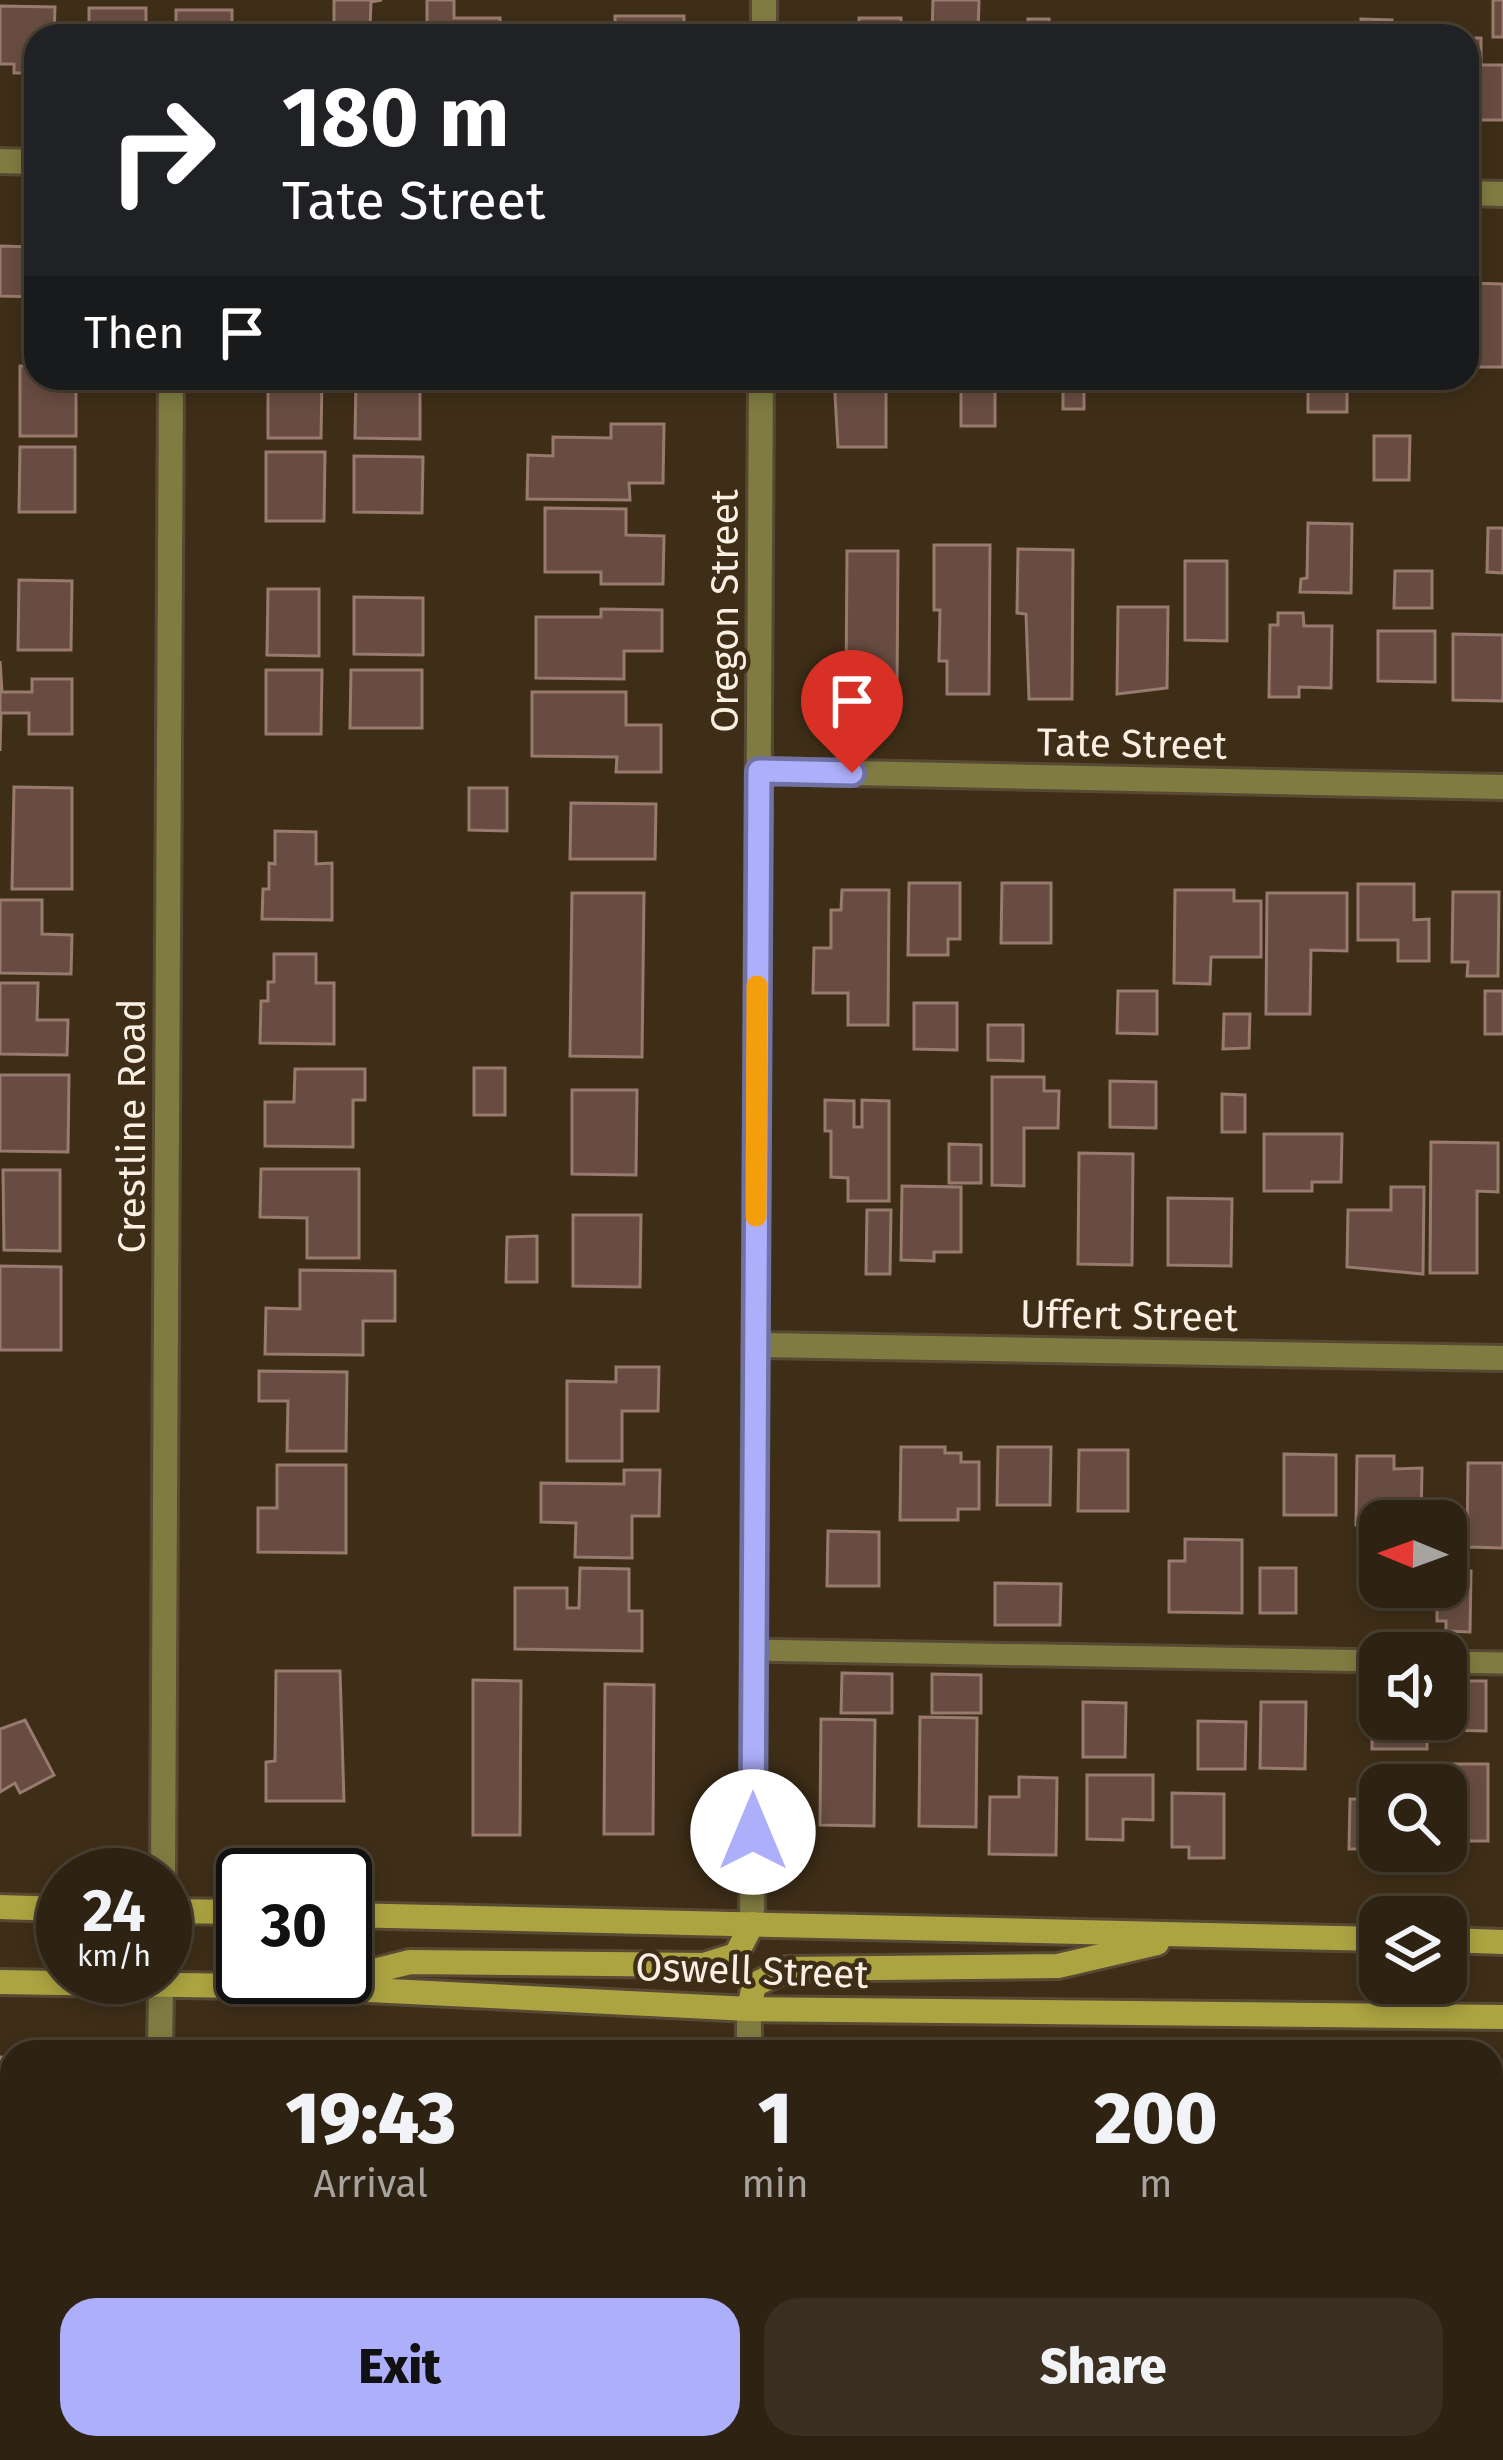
<!DOCTYPE html>
<html lang="en">
<head>
<meta charset="utf-8">
<style>
	:root { --surface:#2e2212; --page:#3a2f20; --text:#f1f3f6; --muted:#a7a49f; --line:#493f32; --accent:#adaffb }
	body { margin:0; font-family:"Fira Sans",sans-serif; background:var(--page); color:var(--text); height:100vh; display:flex; flex-direction:column; font-size:45px; white-space:nowrap }
	* { box-sizing:border-box; margin:0 }
	p { font-size:39px; color:var(--muted) }
	.icon { flex:none; width:66px; height:66px; fill:none; stroke:currentColor; stroke-width:2; stroke-linecap:round; stroke-linejoin:round }
	.map { position:relative; flex:1; overflow:hidden }
	.details { position:absolute; left:0px; top:2040px; width:1503px; height:420px; display:flex; flex-direction:column; background:var(--surface); border-radius:36px 36px 0 0; box-shadow:0 6px 18px #0003,0 0 0 3px var(--line) }
	.details>* { flex:none }
	.hud { position:absolute; left:24px; top:24px; width:1455px; height:366px; border-radius:36px; box-shadow:0 6px 18px #0003,0 0 0 3px var(--line); background:#202124; color:#fff; overflow:hidden }
	.needle { width:78px; rotate:271deg }
	.controls { position:absolute; left:1359px; top:1500px; display:grid; gap:24px }
	.controls a { display:grid; place-items:center; width:108px; height:108px; border-radius:24px; background:var(--surface); box-shadow:0 6px 18px #0003,0 0 0 3px var(--line); font-size:60px }
	.speed { position:absolute; left:36px; top:1848px; display:flex; gap:24px; font-size:60px; font-weight:700; text-align:center }
	.speed>* { display:grid; place-content:center; width:156px; height:156px; border-radius:50%; background:var(--surface); box-shadow:0 6px 18px #0003,0 0 0 3px var(--line); line-height:1 }
	.speed small { font-size:30px; font-weight:400 }
	.speed .limit { border:6px solid #111; border-radius:18px; background:#fff; color:#111 }
	.pin { position:absolute; display:grid; place-items:center; width:102px; height:102px; color:#fff; margin:-123px -51px; border-radius:50% 50% 50% 0; rotate:-45deg; box-shadow:0 0 12px #0007 }
	.pin .icon { rotate:45deg }
	.me { position:absolute; width:132px; margin:-66px; rotate:0deg; stroke-linejoin:round; filter:drop-shadow(0 0 9px #0008) }
	.turn { display:flex; align-items:center; gap:42px; height:252px; padding:0 60px; font-size:54px }
	.turn .icon { width:156px; height:156px; stroke-width:2.5 }
	.turn b { display:block; font-size:84px; line-height:102px }
	.then { display:flex; align-items:center; height:114px; padding:0 60px; background:#0003; gap:24px; font-size:45px }
	.eta { display:flex; justify-content:space-evenly; align-items:center; height:204px; text-align:center }
	.eta b { font-size:72px; font-weight:800; line-height:84px }
	.primary-button { display:flex; gap:24px; margin-top:auto; padding:24px 60px }
	.primary-button a { flex:1; height:138px; border-radius:36px; background:var(--accent); color:#111; font-size:48px; font-weight:800; line-height:138px; text-align:center }
	.primary-button a+a { background:var(--page); color:var(--text) }
	.map>svg:first-child { display:block }
	.building { fill:#684c41; stroke:#987b6e; stroke-width:3 }
	.lines { fill:none; stroke-linecap:round; stroke-linejoin:round }
	.service-casing { stroke:#584934; stroke-width:27 }
	.minor-casing { stroke:#584934; stroke-width:30 }
	.secondary-casing { stroke:#584934; stroke-width:30 }
	.service { stroke:#7f7b41; stroke-width:21 }
	.minor { stroke:#7f7b41; stroke-width:24 }
	.secondary { stroke:#aca441; stroke-width:24 }
	.route-casing { stroke:#7072a3; stroke-width:30 }
	.route { stroke:#adaffb; stroke-width:21 }
	.slow { stroke:#f59e0b; stroke-width:21 }
	.labels { text-anchor:middle; stroke-width:9; stroke-linejoin:round; paint-order:stroke }
	.street-label { font-size:39px; fill:#f9efe2; stroke:#3e2e18 }
</style>
</head>
<body>
<div class="map">
<svg width="1503" height="2460" viewBox="0 0 1503 2460">
	<rect width="100%" height="100%" fill="#3e2e18"/>
	<g class="building">
		<path d="M334,0H382L371,2L370,29L411,30V36L334,33Z"/>
		<path d="M427,0H454V18H500V36H427Z"/>
		<path d="M933,0H979L978,36H932Z"/>
		<rect x="1493" y="0" width="10" height="37"/>
		<path d="M0,6L55,7L54,36H36V73H14V64H0Z"/>
		<path d="M89,8H146V36H70V26H89Z"/>
		<path d="M176,10H232V36H158V26H176Z"/>
		<rect x="615" y="16" width="69" height="20"/>
		<rect x="859" y="18" width="42" height="18"/>
		<path d="M1028,19H1049L1050,33L1074,36H1000H1028Z"/>
		<path d="M1361,19L1392,20V36H1361Z"/>
		<path d="M1100,24H1156V36H1099Z"/>
		<path d="M1175,24L1254,25L1253,36H1175Z"/>
		<path d="M1270,26L1348,27L1347,36H1270Z"/>
		<path d="M255,27L325,28L324,36H255Z"/>
		<path d="M1467,38H1481V65H1503V120H1467Z"/>
		<path d="M0,246L36,247V297L0,296Z"/>
		<path d="M1467,283L1503,284V367H1467Z"/>
		<path d="M20,366H36V378H76V436H20Z"/>
		<path d="M268,378H322L321,438H268Z"/>
		<path d="M834,378H886V447H838Z"/>
		<rect x="1308" y="378" width="39" height="34"/>
		<rect x="1367" y="378" width="64" height="8"/>
		<path d="M356,380L420,381V439L355,438Z"/>
		<rect x="1063" y="380" width="21" height="29"/>
		<rect x="961" y="386" width="34" height="40"/>
		<path d="M611,424H664L663,483H629L630,500L527,499L528,455L553,456V437L611,438Z"/>
		<path d="M1374,436H1410L1409,480H1374Z"/>
		<path d="M20,447H75V512H19Z"/>
		<path d="M266,452H325L324,521H266Z"/>
		<path d="M354,456L423,457L422,513L354,512Z"/>
		<path d="M545,508L626,509V535L664,536L663,584H601V572H545Z"/>
		<path d="M1308,523L1352,524L1351,593L1300,592L1301,579L1307,578Z"/>
		<path d="M1488,528H1503V573L1487,572Z"/>
		<path d="M934,545H990L989,694H947V661H939L940,610H934Z"/>
		<path d="M1018,549L1073,550L1072,699H1029L1026,614L1017,613Z"/>
		<path d="M847,551H898L897,693L846,692Z"/>
		<path d="M1185,561H1227V641L1185,640Z"/>
		<path d="M1395,571H1432V608H1394Z"/>
		<path d="M19,580L72,581L71,650H18Z"/>
		<path d="M268,589H319V656L267,655Z"/>
		<path d="M354,597L423,598V655L354,654Z"/>
		<path d="M1118,607H1168L1167,688L1117,694Z"/>
		<path d="M601,609L662,610V651H624V679L536,678V617H601Z"/>
		<path d="M1278,613H1303L1304,626H1332L1331,688L1299,687V697H1269L1270,625H1278Z"/>
		<path d="M1378,631H1435V682L1378,681Z"/>
		<path d="M1453,634L1503,635V701L1453,700Z"/>
		<path d="M0,661L2,692H32V679H72V734H29V713H1L0,751Z"/>
		<path d="M266,670H322L321,734H266Z"/>
		<path d="M351,670H422V728H350Z"/>
		<path d="M532,692H626V725H661V772H616L617,757L532,756Z"/>
		<path d="M14,787L72,788V889H12Z"/>
		<path d="M469,788H507V831L469,830Z"/>
		<path d="M571,803L656,804L655,859H570Z"/>
		<path d="M275,831L316,832V864L332,863V920L262,919L263,889H269V863L275,864Z"/>
		<path d="M909,883H960V939H948V955H908Z"/>
		<path d="M1002,883H1051V943H1001Z"/>
		<path d="M1358,884H1414V920L1429,919V961H1398V940H1358Z"/>
		<path d="M842,890H889L888,1025H848V993H813L814,948H831V910H841Z"/>
		<path d="M1175,890H1234V901H1261V957H1211L1210,984L1174,983Z"/>
		<path d="M1453,892H1499L1498,976H1467L1468,962H1452Z"/>
		<path d="M572,893H644L642,1057L570,1056Z"/>
		<path d="M1267,893H1347V951L1311,950L1310,1014H1266Z"/>
		<path d="M0,900H42V934L72,935L71,974L0,973Z"/>
		<path d="M274,954H316V983H334V1044L260,1043L261,1001H268V982H274Z"/>
		<path d="M0,983H38L37,1020H68L67,1055L0,1054Z"/>
		<path d="M1118,991H1157V1034L1117,1033Z"/>
		<rect x="1485" y="991" width="18" height="43"/>
		<path d="M914,1003H957V1050L914,1049Z"/>
		<path d="M1224,1014H1250L1249,1048L1223,1049Z"/>
		<path d="M988,1025H1023V1061L988,1060Z"/>
		<rect x="474" y="1068" width="31" height="47"/>
		<path d="M295,1069H365V1100H353V1147L265,1146V1102H294Z"/>
		<path d="M0,1075H69L68,1152L0,1151Z"/>
		<path d="M992,1077H1044V1091H1059L1058,1128H1024V1186L992,1185Z"/>
		<path d="M1110,1081L1156,1082V1128L1110,1127Z"/>
		<path d="M572,1090H637L636,1175L572,1174Z"/>
		<path d="M1222,1094L1245,1095V1132H1222Z"/>
		<path d="M825,1100L854,1101V1127H862V1100L889,1101V1201H848V1178L831,1177V1131H825Z"/>
		<path d="M1264,1134H1342L1341,1182H1312V1191H1264Z"/>
		<path d="M1431,1142L1498,1143V1192L1477,1191V1273H1430Z"/>
		<path d="M949,1144L981,1145V1183H949Z"/>
		<path d="M1079,1153L1133,1154L1132,1265L1078,1264Z"/>
		<path d="M261,1169H359V1258H307V1218L260,1217Z"/>
		<path d="M3,1170H60V1251L4,1250Z"/>
		<path d="M902,1186L961,1187V1252H934V1261L901,1260Z"/>
		<path d="M1391,1187H1424L1423,1274L1347,1267L1348,1210H1391Z"/>
		<path d="M1168,1198L1232,1199L1231,1266L1168,1265Z"/>
		<path d="M867,1210H891L890,1274H866Z"/>
		<path d="M573,1215H641L640,1287L573,1286Z"/>
		<path d="M537,1236V1282H506L507,1237Z"/>
		<path d="M0,1266L61,1267V1350H0Z"/>
		<path d="M300,1270L395,1271V1321H363V1355L265,1354L266,1308L300,1309Z"/>
		<path d="M616,1367H659L658,1411H622V1461H567V1381L616,1382Z"/>
		<path d="M259,1371L347,1372L346,1451H287L288,1401H259Z"/>
		<path d="M901,1447H945V1453H961V1462H979V1509H958V1520H900Z"/>
		<path d="M998,1447H1051L1050,1505H997Z"/>
		<path d="M1079,1450H1128V1511H1078Z"/>
		<path d="M1284,1454L1336,1455V1515H1284Z"/>
		<path d="M1357,1456H1394V1469L1422,1468L1421,1521H1380V1551H1363L1364,1525H1356Z"/>
		<path d="M1468,1463H1503V1548L1467,1547Z"/>
		<path d="M277,1465H346V1553L258,1552V1508H277Z"/>
		<path d="M624,1470H660L659,1516H632V1558L575,1557L576,1523L541,1522V1483L624,1484Z"/>
		<path d="M828,1531L879,1532V1586H827Z"/>
		<path d="M1185,1539L1242,1540V1613L1169,1612V1561H1185Z"/>
		<path d="M580,1568L629,1569V1611H642V1651L515,1649V1588H567V1608H579Z"/>
		<rect x="1260" y="1568" width="36" height="45"/>
		<path d="M1446,1571H1471L1470,1632L1446,1631V1621H1437V1587H1446Z"/>
		<path d="M995,1583L1061,1584L1060,1625H995Z"/>
		<path d="M276,1671H340L344,1801H266V1762L275,1761Z"/>
		<path d="M842,1673L892,1674V1713H841Z"/>
		<path d="M932,1674L981,1675V1713H932Z"/>
		<path d="M473,1680L521,1681L520,1835H473Z"/>
		<path d="M1446,1681H1486V1731L1443,1730Z"/>
		<path d="M605,1684L654,1685L653,1834H604Z"/>
		<path d="M1372,1690H1380V1719H1427V1749H1372Z"/>
		<path d="M1083,1702L1126,1703L1125,1757H1083Z"/>
		<path d="M1261,1702H1306L1305,1769L1260,1768Z"/>
		<path d="M920,1717L977,1718L976,1827L919,1826Z"/>
		<path d="M821,1719L875,1720L874,1826L820,1825Z"/>
		<path d="M25,1720L54,1775L20,1793L15,1783L0,1792V1729Z"/>
		<path d="M1198,1721L1246,1722L1245,1769H1198Z"/>
		<path d="M1439,1764H1488V1841H1446V1785H1439Z"/>
		<path d="M1087,1775H1153V1820L1123,1819V1840L1087,1839Z"/>
		<path d="M1019,1777L1057,1778L1056,1855L989,1854L990,1797H1019Z"/>
		<path d="M1172,1793L1224,1794V1858H1189V1847H1172Z"/>
		<path d="M1350,1799H1380V1851H1386L1385,1858H1363V1849H1349Z"/>
		<path d="M0,2057L12,2058V2140H0Z"/>
		<rect x="0" y="2164" width="12" height="77"/>
		<path d="M0,2259L12,2260V2339L0,2337Z"/>
		<path d="M1491,2334L1503,2361V2404L1491,2424Z"/>
		<path d="M0,2357L12,2358V2434H0Z"/>
		<rect x="257" y="2448" width="58" height="12"/>
		<rect x="549" y="2448" width="86" height="12"/>
		<rect x="857" y="2448" width="95" height="12"/>
		<path d="M1081,2448H1133V2460H1080Z"/>
		<path d="M1389,2448H1476L1469,2460H1395Z"/>
	</g>
	<g class="lines">
		<defs>
			<g id="service">
				<path d="M753,1650L1380,1661"/>
				<path d="M1446,1662L1503,1663"/>
			</g>
			<g id="minor">
				<path d="M764,36V0"/>
				<path d="M0,161L36,162"/>
				<path d="M1467,193L1503,194"/>
				<path d="M759,771L1503,787"/>
				<path d="M755,1345L1503,1358"/>
				<path d="M163,1875L171,378"/>
				<path d="M752,1924L761,378"/>
				<path d="M160,2052L161,1987"/>
				<path d="M749,2052V2009"/>
				<path d="M155,2460V2448"/>
				<path d="M745,2460V2448"/>
			</g>
			<g id="secondary">
				<path d="M0,1907L63,1909"/>
				<path d="M165,1911L243,1912"/>
				<path d="M345,1915L1380,1939"/>
				<path d="M1446,1940L1503,1942"/>
				<path d="M334,1981L410,1962L704,1965L736,1955L752,1924"/>
				<path d="M0,1982L309,1987L749,2009L1503,2017"/>
				<path d="M749,2009L754,1985L786,1969L1058,1966L1157,1943"/>
			</g>
		</defs>
		<use href="#service" class="service-casing"/>
		<use href="#minor" class="minor-casing"/>
		<use href="#secondary" class="secondary-casing"/>
		<use href="#service" class="service"/>
		<use href="#minor" class="minor"/>
		<use href="#secondary" class="secondary"/>
	</g>
	<g class="lines">
		<defs>
			<path id="route" d="M753,1832L759,771L852,773"/>
		</defs>
		<use href="#route" class="route-casing"/>
		<use href="#route" class="route"/>
		<path class="slow" d="M756,1216L757,986"/>
	</g>
	<g class="labels">
		<g class="street-label">
			<text transform="translate(724 611) rotate(-90)" y="14">Oregon Street</text>
			<text transform="translate(1132 743) rotate(1)" y="14">Tate Street</text>
			<text transform="translate(131 1126) rotate(-90)" y="14">Crestline Road</text>
			<text transform="translate(1129 1315) rotate(1)" y="14">Uffert Street</text>
			<text transform="translate(752 1970) rotate(2)" y="14">Oswell Street</text>
		</g>
	</g>
</svg>
<div class="controls">
<a><svg class="needle" viewBox="-14 -14 28 28"><path d="M0-13l5 13h-10z" fill="#e53935"/><path d="M0 13l5-13h-10z" fill="#a7a49f"/></svg></a>
<a><svg class="icon" aria-label="sound" viewBox="0 0 24 24"><path d="M4 9h4l5-4v14l-5-4H4zM17 9q2 3 0 6"/></svg></a>
<a><svg class="icon" aria-label="search" viewBox="0 0 24 24"><circle cx="10" cy="10" r="6"/><path d="M15 15l6 6"/></svg></a>
<a><svg class="icon" aria-label="layers" viewBox="0 0 24 24"><path d="M12 4l9 5-9 5-9-5zM3 14l9 5 9-5"/></svg></a>
</div>
<div class="speed"><div>24<small>km/h</small></div><div class="limit">30</div></div>
<div class="pin" style="left:852px;top:773px;background:#d93025"><svg class="icon" aria-label="arrive" viewBox="0 0 24 24"><path d="M6 21V4h12l-3 4 3 4H6"/></svg></div>
<svg class="me" style="left:753px;top:1832px" viewBox="-20 -20 40 40"><circle r="19" fill="#fff"/><path d="M0-13L10 11 0 6-10 11z" fill="#adaffb"/></svg>
<div class="hud">
<div class="turn"><svg class="icon" aria-label="right" viewBox="0 0 24 24"><path d="M7 20v-9h11M14 6l5 5-5 5"/></svg><div><b>180 m</b>Tate Street</div></div>
<div class="then">Then<svg class="icon" aria-label="arrive" viewBox="0 0 24 24"><path d="M6 21V4h12l-3 4 3 4H6"/></svg></div>
</div>
<section class="details">
<div class="eta">
<div><b>19:43</b><p>Arrival</p></div>
<div><b>1</b><p>min</p></div>
<div><b>200</b><p>m</p></div>
</div>
<div class="primary-button"><a>Exit</a><a>Share</a></div>
</section>
</div>
</body>
</html>
